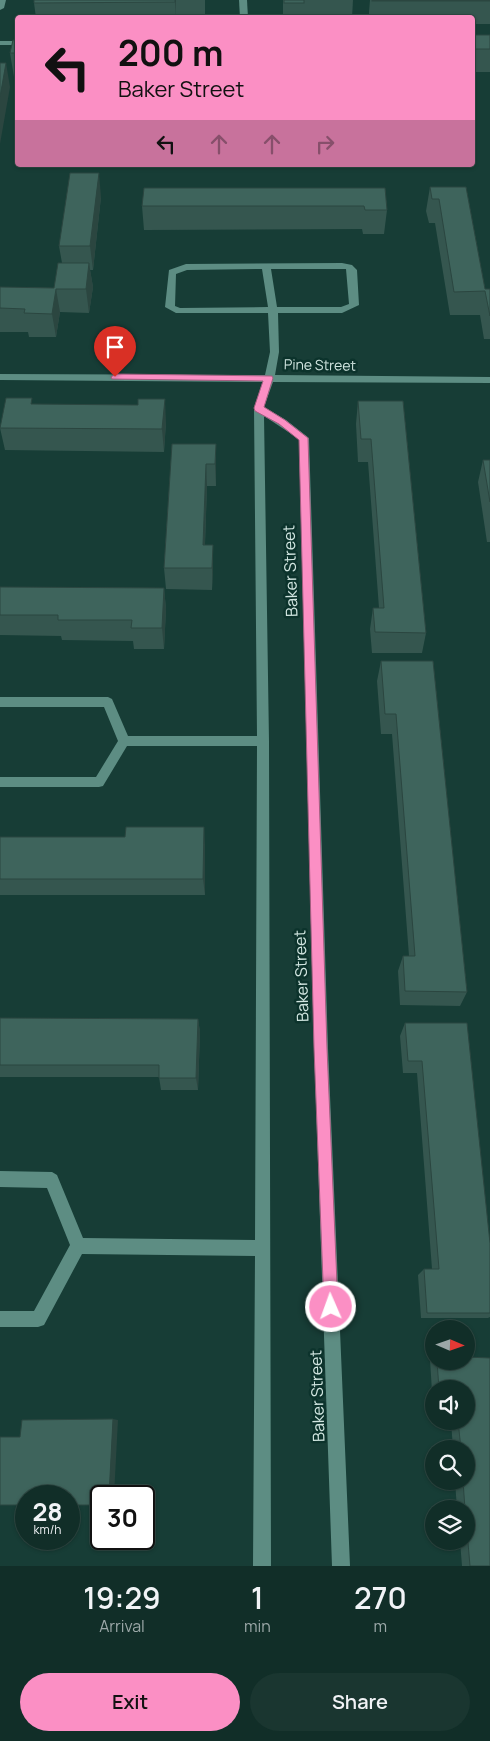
<!DOCTYPE html>
<html lang="en">
<head>
<meta charset="utf-8">
<style>
	:root { --surface:#112e28; --page:#1a3630; --text:#f1f3f6; --muted:#9ca8a8; --line:#304a45; --accent:#fb8fc4 }
	body { margin:0; font-family:Manrope,sans-serif; background:var(--page); color:var(--text); height:100vh; display:flex; flex-direction:column; font-size:19px; white-space:nowrap }
	* { box-sizing:border-box; margin:0 }
	p { font-size:16px; color:var(--muted) }
	.icon { flex:none; width:28px; height:28px; fill:none; stroke:currentColor; stroke-width:2; stroke-linecap:round; stroke-linejoin:round }
	.map { position:relative; height:1566px; overflow:hidden }
	.panel { display:flex; flex-direction:column; background:var(--surface); flex:1 }
	.panel>* { flex:none }
	.top-card { position:absolute; left:15px; top:15px; width:460px; height:152px; border-radius:5px; box-shadow:0 1px 4px #0004,0 0 0 1px var(--line); background:#fb8fc4; color:#111; overflow:hidden }
	.needle { width:32px; rotate:92deg }
	.fabs { position:absolute; left:425px; top:1320px; display:grid; gap:10px }
	.fabs a { display:grid; place-items:center; width:50px; height:50px; border-radius:50%; background:var(--surface); box-shadow:0 1px 4px #0004,0 0 0 1px var(--line); font-size:25px }
	.speed { position:absolute; left:15px; top:1485px; display:flex; gap:10px; font-size:25px; font-weight:700; text-align:center }
	.speed>* { display:grid; place-content:center; width:65px; height:65px; border-radius:50%; background:var(--surface); box-shadow:0 1px 4px #0004,0 0 0 1px var(--line); line-height:1 }
	.speed small { font-size:12px; font-weight:400 }
	.speed .limit { border:2px solid #111; border-radius:8px; background:#fff; color:#111 }
	.pin { position:absolute; display:grid; place-items:center; width:42px; height:42px; color:#fff; margin:-51px -21px; border-radius:50% 50% 50% 0; rotate:-45deg; box-shadow:0 0 5px #0007 }
	.pin .icon { rotate:45deg }
	.me { position:absolute; width:55px; margin:-28px; rotate:358deg; stroke-linejoin:round; filter:drop-shadow(0 0 4px #0008) }
	.turn { display:flex; align-items:center; gap:18px; height:105px; padding:0 20px; font-size:22px }
	.turn .icon { width:65px; height:65px; stroke-width:2.5 }
	.turn b { display:block; font-size:35px; line-height:42px }
	.lanes { display:flex; align-items:center; height:48px; padding:0 20px; background:#0003; justify-content:center; gap:25px; direction:ltr }
	.lanes .off { opacity:.35 }
	.eta { display:flex; justify-content:space-evenly; align-items:center; height:85px; text-align:center }
	.eta b { font-size:30px; font-weight:600; line-height:35px }
	.primary-button { display:flex; gap:10px; margin-top:auto; padding:10px 20px }
	.primary-button a { flex:1; height:58px; border-radius:30px; background:var(--accent); color:#111; font-size:20px; font-weight:600; line-height:58px; text-align:center }
	.primary-button a+a { background:var(--page); color:var(--text) }
	.map>svg:first-child { display:block }
	.lines { fill:none; stroke-linecap:round; stroke-linejoin:round }
	.minor { fill:#5d8d83; fill-rule:evenodd }
	.wall { fill:#35564f }
	.shaded-wall { fill:#2b4640 }
	.building { fill:#3e645c; stroke:#2b4640 }
	.route { fill:#fb8fc4; stroke:#a35d7f }
	.labels { text-anchor:middle; stroke-width:5; stroke-linejoin:round; paint-order:stroke }
	.far-street-label { font-size:14px; fill:#d2e6e1; stroke:#0c332c }
	.street-label { font-size:16px; fill:#d2e6e1; stroke:#0c332c }
</style>
</head>
<body>
<div class="map">
<svg width="490" height="1566" viewBox="0 0 490 1566">
	<rect width="100%" height="100%" fill="#173d36"/>
	<g class="lines">
		<g class="minor">
			<path d="M0,0H6L4,8L0,10Z"/>
			<path d="M239,0H247L248,18H240Z"/>
			<rect x="0" y="41" width="18" height="4"/>
			<path d="M342,263L352,265L357,270L359,305L342,313H278L279,352L275,375L490,377V383L273,382L264,407L286,420L309,438L328,1048L350,1566H332L314,1048L299,439L264,416L269,741L271,1566H253L255,1256L82,1254L44,1325L38,1327H0V1311H34L70,1245L47,1188L0,1187V1171L52,1172L57,1175L83,1238L255,1240L257,746H127L103,786L99,787H0V777H96L118,741L104,707H0V697H108L112,699L128,736H257L254,408L263,382L0,380V374L265,375L270,352L268,313H176L165,307L169,270L186,264ZM262,269L268,307L180,308L175,306L176,274L187,270ZM271,269H346L349,304L341,307H277Z"/>
		</g>
	</g>
	<g class="wall">
		<path d="M34,0H205V14H176V18H36L34,3Z"/>
		<path d="M283,0H353L352,18H283Z"/>
		<path d="M370,0H490V24H472V18H369V12Z"/>
		<rect x="472" y="35" width="18" height="37"/>
		<path d="M18,40V77H14L10,53Z"/>
		<path d="M430,187H466L485,289H490V339H484L480,315H450L435,223H429L426,211Z"/>
		<path d="M385,188L387,210L384,234H363L362,229L144,230L142,206Z"/>
		<path d="M101,197L93,270H90L93,287L89,313L60,312L56,337H29L28,332H0V287L54,288L62,263L59,246Z"/>
		<path d="M358,401H403L426,633L422,653H372L370,629L373,608H379L368,462H358L356,424Z"/>
		<path d="M34,404L166,422L164,452L5,450L0,428Z"/>
		<path d="M172,444H216V486H207L205,545L213,567L212,590L166,589L164,568Z"/>
		<path d="M483,460H490V542H487L478,482Z"/>
		<path d="M0,587L164,588L166,609L164,649H134L133,641L62,640L61,636L0,635Z"/>
		<path d="M381,661H433L467,992L460,1006L400,1005L398,971L403,956H409L392,734H381L377,681Z"/>
		<path d="M0,837L205,844V895H0Z"/>
		<path d="M0,1018L198,1019L200,1032L198,1090H161L159,1077H0Z"/>
		<path d="M405,1023H467L490,1313V1317L488,1318H421L418,1275L424,1269H432L417,1073H403L400,1036Z"/>
		<path d="M434,1359V1361H466L490,1566H462L460,1541H466V1509H457L455,1481H466V1449H453L451,1421H466V1389H434L433,1407L430,1360Z"/>
	</g>
	<g class="shaded-wall">
		<path d="M175,0H176V18Z"/>
		<path d="M6,63L10,87L0,144V97Z"/>
		<path d="M99,173L101,197L93,270L90,246Z"/>
		<path d="M89,263L93,287L89,313L86,289Z"/>
		<path d="M56,289L60,312L56,337L52,314Z"/>
		<path d="M165,399L166,422L164,452L162,429Z"/>
		<path d="M216,444V486L215,464Z"/>
		<path d="M206,464L207,486L204,567L203,545Z"/>
		<path d="M213,545V567L212,590V568Z"/>
		<path d="M164,588L166,609L164,649L162,628Z"/>
		<path d="M204,827L205,844V895L203,879Z"/>
		<path d="M198,1019L200,1032L198,1090L196,1078Z"/>
		<path d="M113,1419L118,1420L114,1496H109Z"/>
	</g>
	<g class="building">
		<path d="M34,0H175V2L34,3Z"/>
		<rect x="284" y="0" width="20" height="3"/>
		<rect x="372" y="0" width="118" height="1"/>
		<rect x="472" y="35" width="18" height="14"/>
		<path d="M13,40H18V53H10Z"/>
		<path d="M0,63H6L0,97Z"/>
		<path d="M70,173H99L90,246H59Z"/>
		<path d="M430,187H466L485,289H490V316L485,291L454,292L439,199H432Z"/>
		<path d="M144,188H385L387,210H365L364,206H142Z"/>
		<path d="M58,263H89L86,289H56L52,314L24,313L25,309L0,308V287L54,288Z"/>
		<path d="M6,398H32L31,404L138,405V399H165L162,429L0,428Z"/>
		<path d="M358,401H403L426,633L375,632L373,608H384L371,439H361Z"/>
		<path d="M172,444H216L215,464H206L203,545H213L212,568H164Z"/>
		<path d="M483,460H490V502Z"/>
		<path d="M0,587L164,588L162,628H131L132,620H58V615H0Z"/>
		<path d="M381,661H433L467,992L405,991L403,956H415L396,714H385Z"/>
		<path d="M126,827H204L203,879H0V837H125Z"/>
		<path d="M0,1018L198,1019L196,1078H159V1065H0Z"/>
		<path d="M405,1023H467L490,1243V1313H427L424,1269H439L422,1061H408Z"/>
		<path d="M466,1357L490,1358V1566H470L466,1519V1509H465L463,1481H466V1449H461L458,1421H466V1389H439L437,1361H466Z"/>
		<path d="M113,1419L109,1496H101V1505H69V1496H26V1505H0V1437H20L22,1420Z"/>
	</g>
	<path class="route" d="M115,374L272,376L273,378L264,407L285,420L308,438L327,1048L338,1307L336,1312L331,1314L326,1312L324,1307L314,1048L299,440L279,424L255,411L254,408L263,381L112,379L111,377Z"/>
	<g class="labels">
		<g class="far-street-label">
			<text transform="translate(320 365) rotate(1)" y="5">Pine Street</text>
		</g>
		<g class="street-label">
			<text transform="translate(290 571) rotate(-92)" y="6">Baker Street</text>
			<text transform="translate(301 976) rotate(-92)" y="6">Baker Street</text>
			<text transform="translate(317 1396) rotate(-92)" y="6">Baker Street</text>
		</g>
	</g>
</svg>
<div class="fabs">
<a><svg class="needle" viewBox="-14 -14 28 28"><path d="M0-13l5 13h-10z" fill="#e53935"/><path d="M0 13l5-13h-10z" fill="#9ca8a8"/></svg></a>
<a><svg class="icon" aria-label="sound" viewBox="0 0 24 24"><path d="M4 9h4l5-4v14l-5-4H4zM17 9q2 3 0 6"/></svg></a>
<a><svg class="icon" aria-label="search" viewBox="0 0 24 24"><circle cx="10" cy="10" r="6"/><path d="M15 15l6 6"/></svg></a>
<a><svg class="icon" aria-label="layers" viewBox="0 0 24 24"><path d="M12 4l9 5-9 5-9-5zM3 14l9 5 9-5"/></svg></a>
</div>
<div class="speed"><div>28<small>km/h</small></div><div class="limit">30</div></div>
<div class="pin" style="left:115px;top:377px;background:#d93025"><svg class="icon" aria-label="arrive" viewBox="0 0 24 24"><path d="M6 21V4h12l-3 4 3 4H6"/></svg></div>
<svg class="me" style="left:331px;top:1307px" viewBox="-20 -20 40 40"><circle r="17" fill="#fb8fc4" stroke="#fff" stroke-width="3"/><path d="M0-11L8 9 0 5-8 9z" fill="#fff"/></svg>
<div class="top-card">
<div class="turn"><svg class="icon" aria-label="left" viewBox="0 0 24 24"><path d="M17 20v-9H6M10 6l-5 5 5 5"/></svg><div><b>200 m</b>Baker Street</div></div>
<div class="lanes"><svg class="icon" aria-label="left" viewBox="0 0 24 24"><path d="M17 20v-9H6M10 6l-5 5 5 5"/></svg><svg class="icon off" aria-label="ahead" viewBox="0 0 24 24"><path d="M12 20V5M6 11l6-6 6 6"/></svg><svg class="icon off" aria-label="ahead" viewBox="0 0 24 24"><path d="M12 20V5M6 11l6-6 6 6"/></svg><svg class="icon off" aria-label="right" viewBox="0 0 24 24"><path d="M7 20v-9h11M14 6l5 5-5 5"/></svg></div>
</div>
</div>
<section class="panel">
<div class="eta">
<div><b>19:29</b><p>Arrival</p></div>
<div><b>1</b><p>min</p></div>
<div><b>270</b><p>m</p></div>
</div>
<div class="primary-button"><a>Exit</a><a>Share</a></div>
</section>
</body>
</html>
